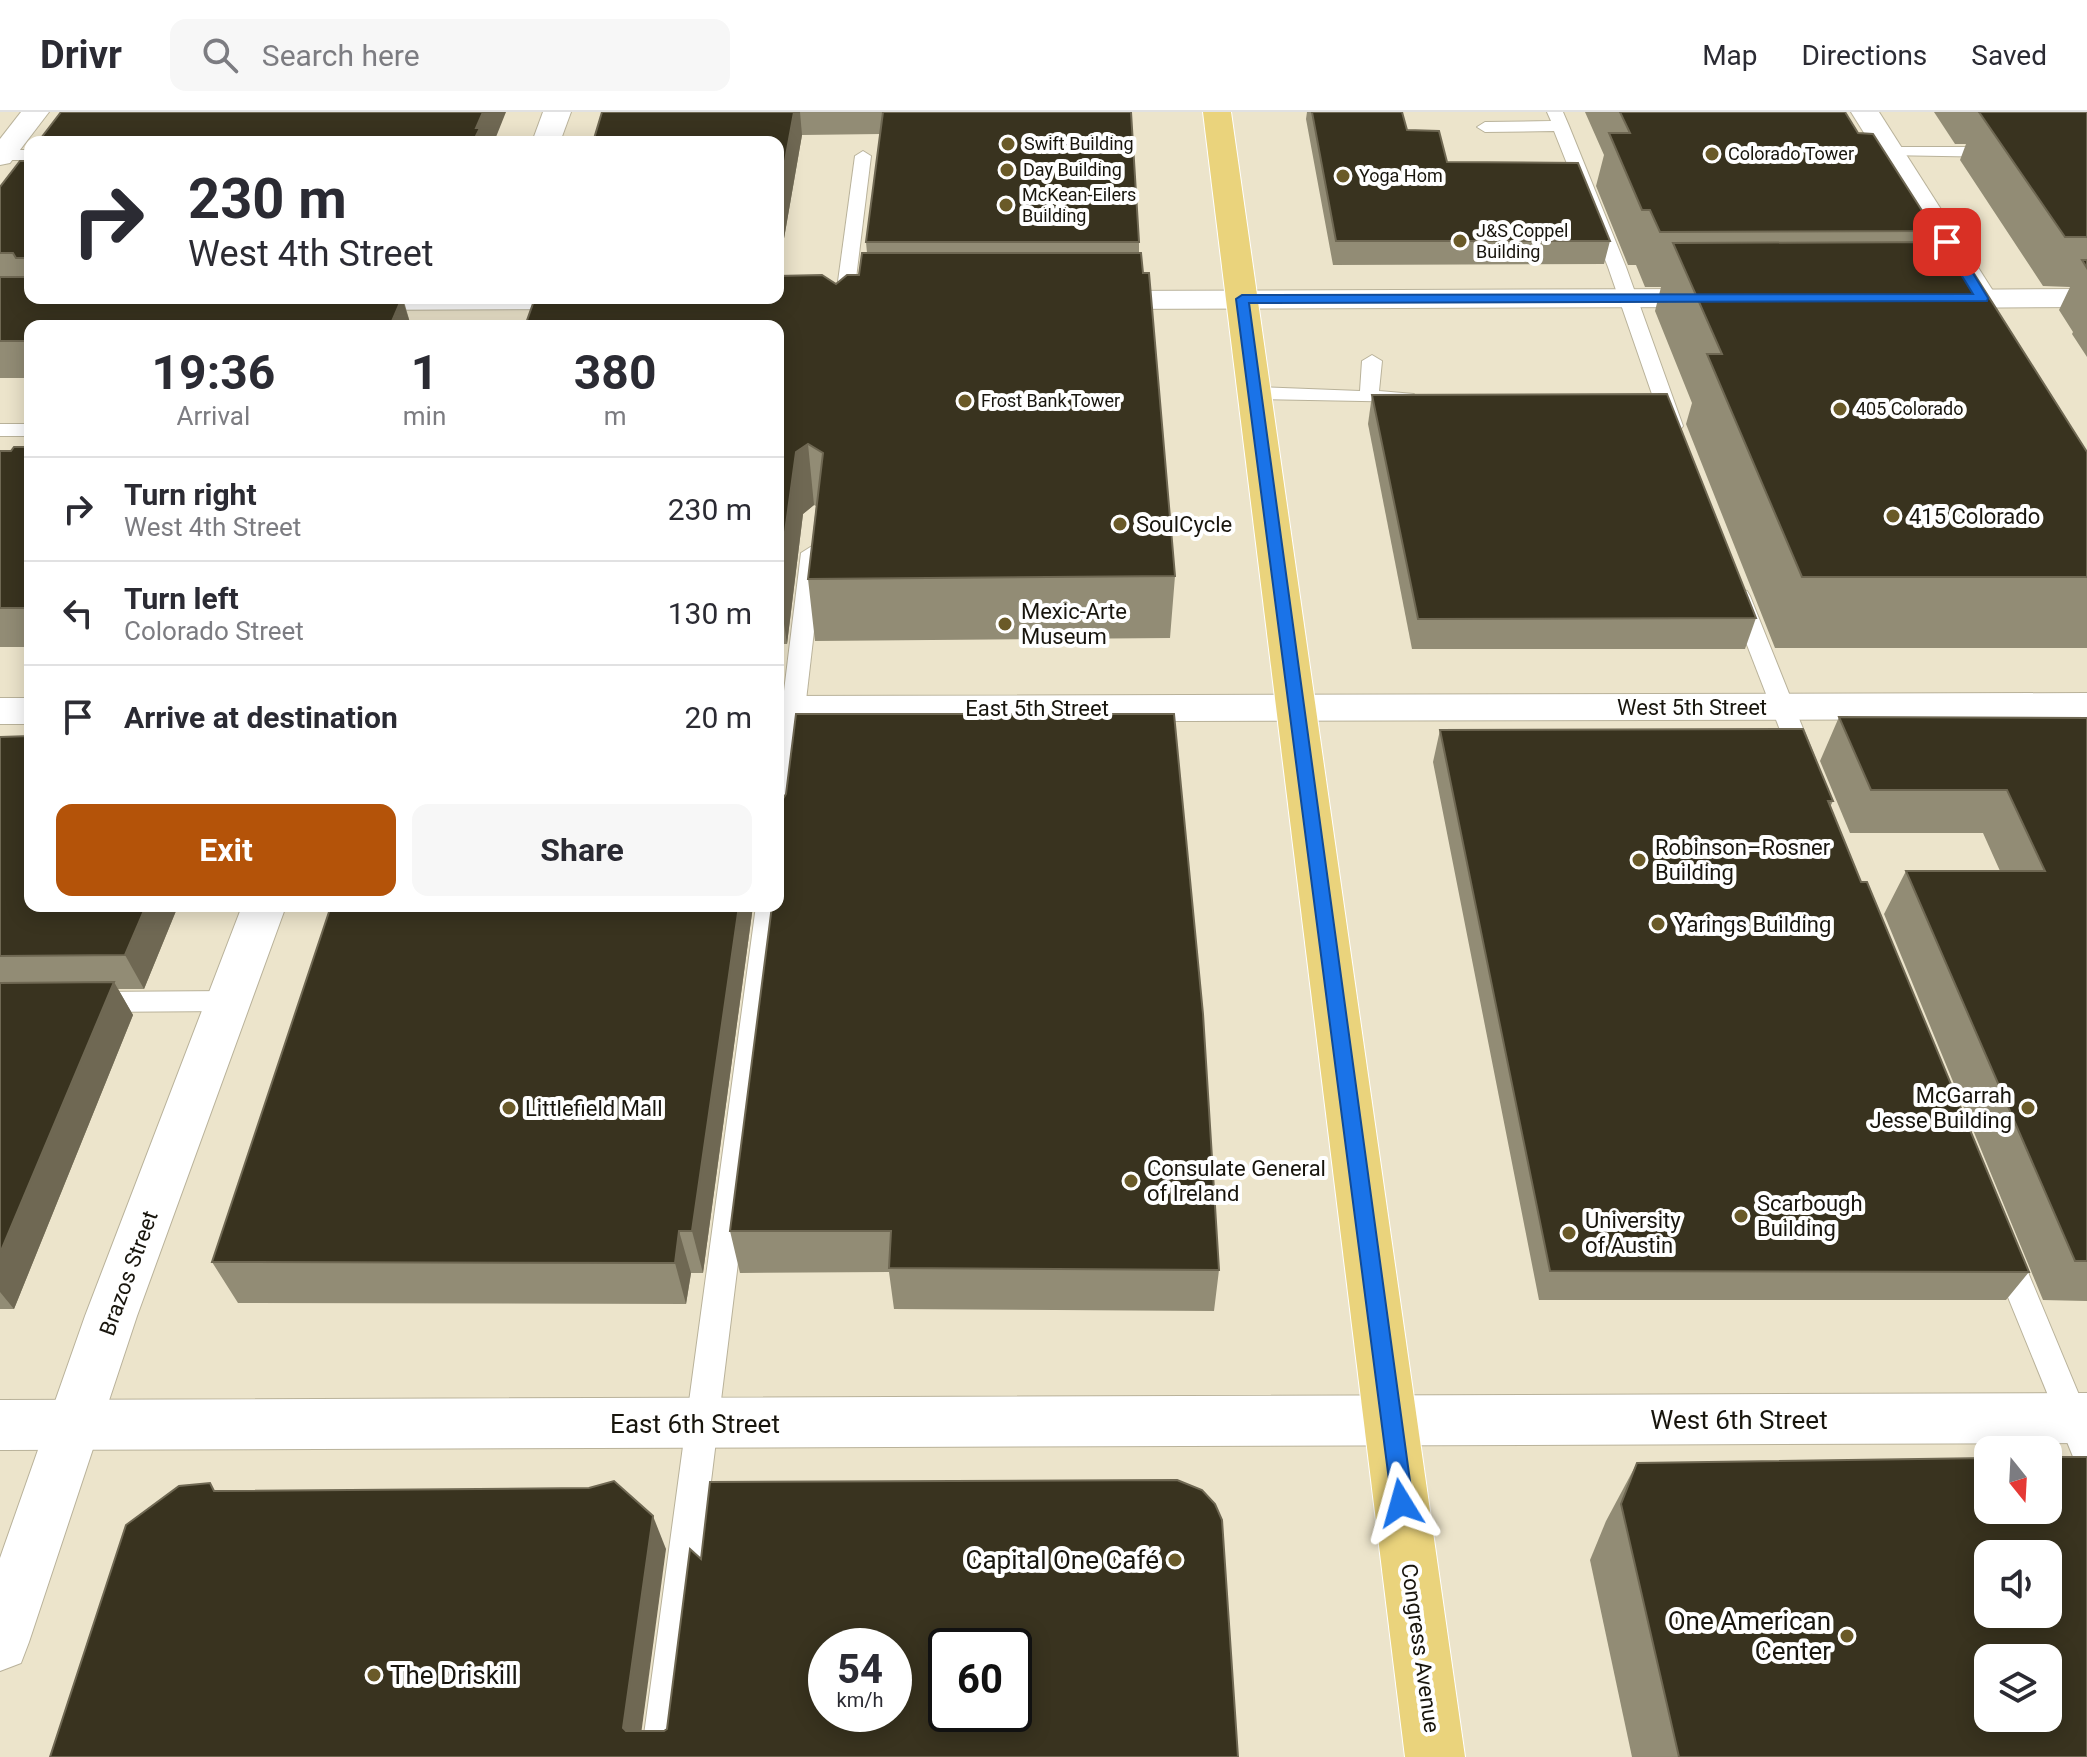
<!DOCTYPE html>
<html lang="en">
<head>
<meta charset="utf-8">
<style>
	:root { --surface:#fff; --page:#f7f7f7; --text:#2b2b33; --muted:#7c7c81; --line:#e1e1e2; --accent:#b45309 }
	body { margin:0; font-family:Roboto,sans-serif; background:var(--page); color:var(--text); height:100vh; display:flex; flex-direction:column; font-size:30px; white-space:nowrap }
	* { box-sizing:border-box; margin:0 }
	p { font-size:26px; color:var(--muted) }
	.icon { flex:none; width:44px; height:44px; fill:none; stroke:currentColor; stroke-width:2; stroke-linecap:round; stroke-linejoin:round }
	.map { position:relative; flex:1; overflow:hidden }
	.sheet { position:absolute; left:24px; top:208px; width:760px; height:592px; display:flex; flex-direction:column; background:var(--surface); border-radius:16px; box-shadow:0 4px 20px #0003 }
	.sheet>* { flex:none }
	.hud { position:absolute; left:24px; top:24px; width:760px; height:168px; border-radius:16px; box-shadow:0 4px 20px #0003; background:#fff; color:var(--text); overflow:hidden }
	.needle { width:52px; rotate:162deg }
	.buttons { position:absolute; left:1974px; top:1324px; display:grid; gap:16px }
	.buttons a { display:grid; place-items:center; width:88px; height:88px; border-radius:16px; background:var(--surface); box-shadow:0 4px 20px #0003; font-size:40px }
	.speed { position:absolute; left:808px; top:1516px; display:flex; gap:16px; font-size:40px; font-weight:700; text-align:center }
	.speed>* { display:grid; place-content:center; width:104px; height:104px; border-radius:50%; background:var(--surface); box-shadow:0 4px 20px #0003; line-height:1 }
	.speed small { font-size:20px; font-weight:400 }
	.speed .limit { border:4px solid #111; border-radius:12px; background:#fff; color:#111 }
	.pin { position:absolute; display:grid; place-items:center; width:68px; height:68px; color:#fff; margin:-34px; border-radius:16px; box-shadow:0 4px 12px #0006 }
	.me { position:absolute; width:88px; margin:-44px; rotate:352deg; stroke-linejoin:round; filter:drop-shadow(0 0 6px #0008) }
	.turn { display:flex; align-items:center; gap:28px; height:168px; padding:0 32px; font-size:36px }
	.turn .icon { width:104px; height:104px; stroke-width:2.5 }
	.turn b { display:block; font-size:56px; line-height:68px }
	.eta { display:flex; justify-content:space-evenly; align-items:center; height:136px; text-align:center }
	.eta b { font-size:48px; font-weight:700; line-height:56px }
	.button { display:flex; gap:16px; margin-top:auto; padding:16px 32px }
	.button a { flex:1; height:92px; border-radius:16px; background:var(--accent); color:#fff; font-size:32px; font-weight:700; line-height:92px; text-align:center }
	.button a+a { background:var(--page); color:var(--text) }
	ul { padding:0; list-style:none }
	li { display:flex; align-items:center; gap:24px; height:104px; padding:0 32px; border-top:2px solid var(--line) }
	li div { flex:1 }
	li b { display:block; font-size:30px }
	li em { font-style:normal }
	header { display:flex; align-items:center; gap:48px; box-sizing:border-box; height:112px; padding:0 40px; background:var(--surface); border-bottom:2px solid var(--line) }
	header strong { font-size:38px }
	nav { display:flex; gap:44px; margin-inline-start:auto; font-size:28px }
	.search { width:560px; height:72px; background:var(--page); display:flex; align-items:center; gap:20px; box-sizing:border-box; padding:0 28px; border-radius:16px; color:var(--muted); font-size:30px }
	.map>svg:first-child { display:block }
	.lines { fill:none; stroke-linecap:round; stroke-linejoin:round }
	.lane-casing { stroke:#b9b29a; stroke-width:2 }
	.street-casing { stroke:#b9b29a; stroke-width:2 }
	.secondary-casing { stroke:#b9b29a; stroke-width:2 }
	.primary-casing { stroke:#fff; stroke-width:2 }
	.lane { fill:#fff; fill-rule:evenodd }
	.street { fill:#fff; fill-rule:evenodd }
	.secondary { fill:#fff; fill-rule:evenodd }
	.primary { fill:#ead37c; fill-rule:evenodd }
	.wall { fill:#928c75 }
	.shaded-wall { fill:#6f6853 }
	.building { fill:#39331f; stroke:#6f6853; stroke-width:2; fill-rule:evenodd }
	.route { fill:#1a73e8; stroke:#114b97; stroke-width:2 }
	.poi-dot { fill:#6a5a28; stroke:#fff; stroke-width:3 }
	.labels { text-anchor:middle; stroke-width:8; stroke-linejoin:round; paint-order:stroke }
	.far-poi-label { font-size:18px; fill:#18150d; stroke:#fff; text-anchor:start }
	.poi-label { font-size:22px; fill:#18150d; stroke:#fff; text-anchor:start }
	.street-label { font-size:22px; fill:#18150d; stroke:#fff }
	.near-street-label { font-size:26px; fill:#18150d; stroke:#fff }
	.near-poi-label { font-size:26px; fill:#18150d; stroke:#fff; text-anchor:end }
</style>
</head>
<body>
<header>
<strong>Drivr</strong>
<div class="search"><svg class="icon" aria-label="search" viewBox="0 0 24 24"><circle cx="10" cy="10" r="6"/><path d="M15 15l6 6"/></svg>Search here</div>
<nav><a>Map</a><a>Directions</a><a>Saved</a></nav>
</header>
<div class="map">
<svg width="2087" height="1645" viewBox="0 0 2087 1645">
	<rect width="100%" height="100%" fill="#ece4cb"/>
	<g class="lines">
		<defs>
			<g id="lane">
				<path d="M1547,0H1563L1569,14L1626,155L1683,314L1680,318L1673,320L1663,314L1608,155L1554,19L1485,20L1477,15L1485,10L1551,9Z"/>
				<path d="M1891,35H1999L2007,40L1999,45L1885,43L1883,40Z"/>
				<rect x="0" y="38" width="30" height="10"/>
				<path d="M863,39L871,44L852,199L843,205L834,199L855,44Z"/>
				<path d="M1372,243L1382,249L1379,279L1414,282L1417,286L1414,290L1254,287L1244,281L1254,275L1360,279L1362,249Z"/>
				<rect x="0" y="312" width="30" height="12"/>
				<path d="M812,434L823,441L790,727L787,733L778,736V628L801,441Z"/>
				<path d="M1739,477L1747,479L1750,484L1816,649L1812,655L1804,657L1796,655L1792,649L1728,484L1731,479Z"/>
				<path d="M778,787L782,794L677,1645H641L756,794H778Z"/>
				<path d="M229,879L238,882L242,889L238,896L229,899L92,900L83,897L79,890L83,883L92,880Z"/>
				<path d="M2005,1128L2016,1132L2020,1141L2087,1302V1356L2076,1352L1990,1141L1994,1132Z"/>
			</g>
			<g id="street">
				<path d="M543,0H571L560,30H532Z"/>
				<path d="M1717,177L1728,179L1732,186L1728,193L1717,195L1089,197L1078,195L1074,188L1078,181L1089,179Z"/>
				<path d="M2087,177V195L1933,196L1922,194L1918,187L1922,180L1933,178Z"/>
				<path d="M332,186H607L608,188L604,195L593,197L345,198L334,196L330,189Z"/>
				<path d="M242,794H286L137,1204L29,1530L21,1551L0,1559V1446L85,1204Z"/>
			</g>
			<g id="secondary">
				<path d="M21,0H49L10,51L0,53V27Z"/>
				<path d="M1851,0H1879L1995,182L1991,189L1980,191L1969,189Z"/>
				<path d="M2087,581V607L778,610V584Z"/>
				<rect x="0" y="586" width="30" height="26"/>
				<path d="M2087,1281V1331L0,1338V1288Z"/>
			</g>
			<path id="primary" d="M1203,0H1231L1465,1645H1405Z"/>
		</defs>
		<use href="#lane" class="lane-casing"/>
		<use href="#street" class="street-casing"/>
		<use href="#secondary" class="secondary-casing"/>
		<use href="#primary" class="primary-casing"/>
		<use href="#lane" class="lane"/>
		<use href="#street" class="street"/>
		<use href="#secondary" class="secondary"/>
		<use href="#primary" class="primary"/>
	</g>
	<g class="wall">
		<path d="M602,0H1131L1139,130V141L1143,161L1175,464L1170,526L815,529L808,467L816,394L814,393L803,402L787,532H778V214L836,172L859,163L867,141L866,130L880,22L802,23L778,161V30Z"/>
		<path d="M1307,0H1402L1407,18L1447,50L1610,129L1604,152L1333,153L1306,7Z"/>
		<path d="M1585,0H1845L1858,21L1935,119L1930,130L2087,340V536H1775L1686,312L1692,291L1655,199L1661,175H1645L1636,153H1628L1596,74L1604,43Z"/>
		<path d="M1934,0H2087V245L2072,222L2073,220L2059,198L2070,175L2043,174L1960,48L1966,32H1955Z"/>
		<path d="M30,41V186H403L411,214H30V266H0V75Z"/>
		<path d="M1372,283L1756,506L1745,537H1412L1368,312Z"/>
		<path d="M30,335V535H0V339H11Z"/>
		<path d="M1839,605L2087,606V1189L2043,1188L1884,802L1906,759H2000L1983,721H1850L1820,649Z"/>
		<path d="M1440,618L1833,689L1830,695L1861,770L2029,1160L2006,1188H1539L1433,650Z"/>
		<path d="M0,625L178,794L144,877H118L133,903L14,1197H0Z"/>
		<path d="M753,794L703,1161H691L686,1192L238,1191L212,1150Z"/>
		<path d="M772,794L1219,1158L1214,1199L894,1197L889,1160L740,1161L730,1119Z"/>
		<path d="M1637,1351L2087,1645H1632L1590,1448L1606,1409Z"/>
	</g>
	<g class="shaded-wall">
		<path d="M483,0H506L494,30H473L476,16Z"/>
		<path d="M794,0H800L802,23L778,161V87Z"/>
		<path d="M402,186L411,214H390Z"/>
		<path d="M808,332L814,393L803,402L787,532L778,471L796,340Z"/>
		<path d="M146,794H178L144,877L125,843Z"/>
		<path d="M739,794H753L703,1161L692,1119Z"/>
		<path d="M114,870L133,903L14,1197L0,1180V1141Z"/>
		<path d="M679,1119L691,1161L686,1192L675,1151Z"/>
		<path d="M653,1404L666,1437L638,1645L623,1616Z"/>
	</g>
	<g class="building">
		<path d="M61,0H483L476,16H480L473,30H38Z"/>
		<path d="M602,0H794L778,87V30H593Z"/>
		<path d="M883,0H1131L1139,130H866Z"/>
		<path d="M1312,0H1402L1407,18L1439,19L1447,50L1578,51L1610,129H1336Z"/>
		<path d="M1620,0H1845L1858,21L1873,22L1935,119L1660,120L1650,98H1642L1609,21H1630Z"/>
		<path d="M1979,0H2087V125H2065Z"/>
		<path d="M30,41V146H16L13,141H0V75L20,49H25Z"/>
		<path d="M1954,130L2087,340V465H1802L1707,242H1722L1673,131Z"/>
		<path d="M862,141H1141L1143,161H1149L1175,464L808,467L823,341L808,332L796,340L778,471V214H525L535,186H778V164L822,163L836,172L847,163H859Z"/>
		<path d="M2082,148H2087V156Z"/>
		<path d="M0,165H30V186H402L390,214H30V229H0Z"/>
		<path d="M1667,282L1756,506L1418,507L1372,283Z"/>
		<path d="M14,335H30V496H0V339H11Z"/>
		<path d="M796,602H1174L1203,902L1219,1158L889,1156L891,1119H730L772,794H778V691L781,690L786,682Z"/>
		<path d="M1839,605L2087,606V1149H2075L1906,759H2045L2007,678H1871Z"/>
		<path d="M1803,617L1833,689H1828L1861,770H1867L2029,1160L1550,1159L1440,618Z"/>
		<path d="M30,624V794H146L125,843L0,844V625Z"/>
		<path d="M331,794H739L692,1119H679L675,1151L212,1150Z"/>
		<path d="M114,870L0,1141V871Z"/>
		<path d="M2048,1345H2087V1645H1679L1621,1392L1637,1351L1988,1346V1398H2048ZM1988,1442H2048V1502H1988ZM1988,1546H2048V1606H1988Z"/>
		<path d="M1177,1368L1202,1378L1215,1392L1222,1408L1238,1645H50L126,1413L179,1374L210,1371L214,1379L589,1376L614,1369L653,1404L623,1616L626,1619H664L667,1617L690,1437L701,1447L710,1370ZM826,1534H894V1602H826ZM946,1534H1014V1602H946Z"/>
	</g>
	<path class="route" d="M1943,127H1952L1988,186L1987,189L1249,191L1413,1391L1410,1399L1401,1402L1393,1399L1236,187L1242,183L1973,182L1941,130Z"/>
	<g class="poi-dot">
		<circle cx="1008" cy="32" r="8"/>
		<circle cx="1712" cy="42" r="8"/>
		<circle cx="1007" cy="58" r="8"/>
		<circle cx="1343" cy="64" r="8"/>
		<circle cx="1006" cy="93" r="8"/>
		<circle cx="1460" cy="129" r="8"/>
		<circle cx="965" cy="289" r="8"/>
		<circle cx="1840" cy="297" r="8"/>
		<circle cx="1893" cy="404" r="8"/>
		<circle cx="1120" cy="412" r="8"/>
		<circle cx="1005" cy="512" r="8"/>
		<circle cx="1639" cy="748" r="8"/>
		<circle cx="1658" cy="812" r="8"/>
		<circle cx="509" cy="996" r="8"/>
		<circle cx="2028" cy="996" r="8"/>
		<circle cx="1131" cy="1069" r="8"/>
		<circle cx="1741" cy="1104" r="8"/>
		<circle cx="1569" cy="1121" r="8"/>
		<circle cx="1175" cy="1448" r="8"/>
		<circle cx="1847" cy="1524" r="8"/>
		<circle cx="374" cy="1563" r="8"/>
	</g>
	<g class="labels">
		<g class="far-poi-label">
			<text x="1024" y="38">Swift Building</text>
			<text x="1728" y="48">Colorado Tower</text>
			<text x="1023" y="64">Day Building</text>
			<text x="1359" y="70">Yoga Hom</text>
			<text x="1022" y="89">McKean-Eilers<tspan x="1022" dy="21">Building</tspan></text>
			<text x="1476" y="125">J&amp;S Coppel<tspan x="1476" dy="21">Building</tspan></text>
			<text x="981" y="295">Frost Bank Tower</text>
			<text x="1856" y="303">405 Colorado</text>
		</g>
		<g class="poi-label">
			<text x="1909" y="412">415 Colorado</text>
			<text x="1136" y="420">SoulCycle</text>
			<text x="1021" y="507">Mexic-Arte<tspan x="1021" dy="25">Museum</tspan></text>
			<text x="1655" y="743">Robinson–Rosner<tspan x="1655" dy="25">Building</tspan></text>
			<text x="1674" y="820">Yarings Building</text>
			<text x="2012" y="991" text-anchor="end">McGarrah<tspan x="2012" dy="25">Jesse Building</tspan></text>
			<text x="525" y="1004">Littlefield Mall</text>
			<text x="1147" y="1064">Consulate General<tspan x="1147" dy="25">of Ireland</tspan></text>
			<text x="1757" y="1099">Scarbough<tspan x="1757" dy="25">Building</tspan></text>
			<text x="1585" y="1116">University<tspan x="1585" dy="25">of Austin</tspan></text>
		</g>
		<g class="street-label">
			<text x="1692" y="603">West 5th Street</text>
			<text x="1037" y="604">East 5th Street</text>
			<text transform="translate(128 1161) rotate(-70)" y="8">Brazos Street</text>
			<text transform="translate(1421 1536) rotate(82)" y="8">Congress Avenue</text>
		</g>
		<g class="near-street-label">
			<text x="1739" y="1317">West 6th Street</text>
			<text x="695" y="1321">East 6th Street</text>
		</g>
		<g class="near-poi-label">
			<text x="1159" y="1457">Capital One Café</text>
			<text x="1831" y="1518">One American<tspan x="1831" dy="30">Center</tspan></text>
			<text x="390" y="1572" text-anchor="start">The Driskill</text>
		</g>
	</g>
</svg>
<div class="buttons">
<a><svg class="needle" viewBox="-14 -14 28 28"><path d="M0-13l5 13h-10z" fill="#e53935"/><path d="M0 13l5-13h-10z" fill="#7c7c81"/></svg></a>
<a><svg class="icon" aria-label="sound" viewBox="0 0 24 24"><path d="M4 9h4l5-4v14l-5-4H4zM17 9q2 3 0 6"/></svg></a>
<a><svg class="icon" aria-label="layers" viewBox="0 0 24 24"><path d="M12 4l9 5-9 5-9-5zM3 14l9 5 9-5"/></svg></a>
</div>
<div class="speed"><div>54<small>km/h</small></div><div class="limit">60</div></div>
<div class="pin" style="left:1947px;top:130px;background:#d93025"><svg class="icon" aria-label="arrive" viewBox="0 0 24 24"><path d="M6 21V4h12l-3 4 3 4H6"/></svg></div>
<svg class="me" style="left:1401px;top:1391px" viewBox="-20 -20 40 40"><path d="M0-17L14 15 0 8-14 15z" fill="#1a73e8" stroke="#fff" stroke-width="4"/></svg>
<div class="hud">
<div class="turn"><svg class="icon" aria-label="right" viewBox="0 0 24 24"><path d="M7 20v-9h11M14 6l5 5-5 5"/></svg><div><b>230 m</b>West 4th Street</div></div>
</div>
<section class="sheet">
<div class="eta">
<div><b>19:36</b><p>Arrival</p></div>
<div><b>1</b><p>min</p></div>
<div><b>380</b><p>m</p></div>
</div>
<ul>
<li><svg class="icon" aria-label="right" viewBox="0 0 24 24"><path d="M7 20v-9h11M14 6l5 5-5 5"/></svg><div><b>Turn right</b><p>West 4th Street</p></div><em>230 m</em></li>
<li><svg class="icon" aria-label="left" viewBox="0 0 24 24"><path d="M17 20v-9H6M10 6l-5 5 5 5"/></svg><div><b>Turn left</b><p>Colorado Street</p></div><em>130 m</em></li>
<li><svg class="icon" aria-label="arrive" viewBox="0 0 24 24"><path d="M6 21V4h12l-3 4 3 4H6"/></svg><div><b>Arrive at destination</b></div><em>20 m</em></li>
</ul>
<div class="button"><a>Exit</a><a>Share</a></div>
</section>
</div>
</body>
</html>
